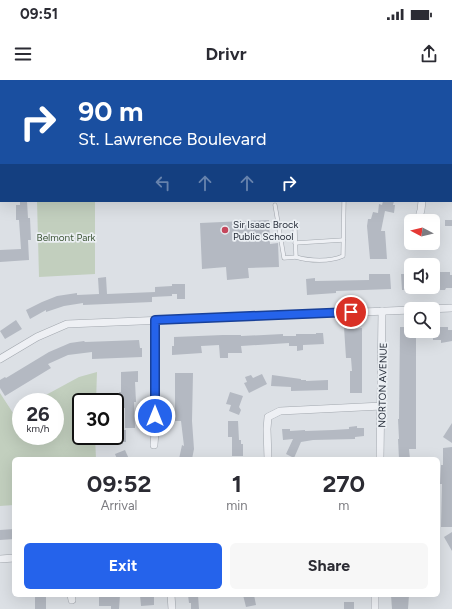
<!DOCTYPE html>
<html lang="en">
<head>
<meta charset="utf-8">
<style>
	:root { --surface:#fff; --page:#f7f7f7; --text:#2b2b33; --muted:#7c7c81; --accent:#2563eb }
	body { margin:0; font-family:Figtree,sans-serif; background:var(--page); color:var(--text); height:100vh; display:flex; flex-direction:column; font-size:15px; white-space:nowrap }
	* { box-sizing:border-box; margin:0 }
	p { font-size:13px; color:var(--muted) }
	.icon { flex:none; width:22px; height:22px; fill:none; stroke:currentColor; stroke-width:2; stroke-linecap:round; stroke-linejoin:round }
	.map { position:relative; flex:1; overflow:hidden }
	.details { position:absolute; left:12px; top:377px; width:428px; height:140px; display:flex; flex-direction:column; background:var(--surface); border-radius:6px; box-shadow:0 4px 16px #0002 }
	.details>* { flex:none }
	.banner { position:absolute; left:0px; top:0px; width:452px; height:122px; box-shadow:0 4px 16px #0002; background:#1a4fa0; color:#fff; overflow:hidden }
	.needle { width:26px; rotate:277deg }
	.tools { position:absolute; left:404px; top:134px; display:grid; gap:8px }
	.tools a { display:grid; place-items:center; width:36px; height:36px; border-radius:6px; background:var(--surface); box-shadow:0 4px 16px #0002; font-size:20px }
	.speed { position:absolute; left:12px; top:313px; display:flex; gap:8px; font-size:20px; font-weight:700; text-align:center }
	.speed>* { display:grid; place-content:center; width:52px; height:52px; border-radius:50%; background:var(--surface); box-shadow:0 4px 16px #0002; line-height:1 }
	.speed small { font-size:10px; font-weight:400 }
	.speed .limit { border:2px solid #111; border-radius:6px; background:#fff; color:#111 }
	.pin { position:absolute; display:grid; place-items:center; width:34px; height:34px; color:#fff; margin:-17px; border:2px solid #fff; border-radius:50%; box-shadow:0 1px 4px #0007 }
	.me { position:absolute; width:44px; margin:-22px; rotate:0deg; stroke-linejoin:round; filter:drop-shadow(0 0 3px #0008) }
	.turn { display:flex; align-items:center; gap:14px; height:84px; padding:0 12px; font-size:18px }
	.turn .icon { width:52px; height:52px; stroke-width:2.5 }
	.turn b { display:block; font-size:28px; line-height:34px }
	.lanes { display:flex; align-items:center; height:38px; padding:0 12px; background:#0003; justify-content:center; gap:20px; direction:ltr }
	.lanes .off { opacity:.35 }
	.eta { display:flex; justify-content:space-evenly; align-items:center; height:68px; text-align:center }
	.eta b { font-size:24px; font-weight:700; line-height:28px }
	.primary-button { display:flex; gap:8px; margin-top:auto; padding:8px 12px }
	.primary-button a { flex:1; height:46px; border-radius:6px; background:var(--accent); color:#fff; font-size:16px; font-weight:700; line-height:46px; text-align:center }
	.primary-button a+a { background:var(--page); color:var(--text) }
	.status { display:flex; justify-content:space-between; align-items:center; height:28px; padding:0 20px; background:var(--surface); direction:ltr }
	.status svg { height:11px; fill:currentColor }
	header { display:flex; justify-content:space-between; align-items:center; height:52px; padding:0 12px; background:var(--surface); font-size:18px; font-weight:700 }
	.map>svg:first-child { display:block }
	.green { fill:#c2cfbe }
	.building { fill:#b4b9c2 }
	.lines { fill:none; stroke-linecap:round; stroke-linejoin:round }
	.lane-casing { stroke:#a2a7ae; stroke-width:4.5 }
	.street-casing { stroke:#a2a7ae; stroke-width:8 }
	.lane { stroke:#eef0f4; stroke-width:3.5 }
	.street { stroke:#eef0f4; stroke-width:7 }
	.route-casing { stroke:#184099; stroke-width:10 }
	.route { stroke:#2563eb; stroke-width:7 }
	.poi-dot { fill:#c5475c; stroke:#ebeff3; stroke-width:1.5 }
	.labels { text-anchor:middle; stroke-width:3.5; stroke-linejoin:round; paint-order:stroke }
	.poi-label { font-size:10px; fill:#272e3a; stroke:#ebeff3; text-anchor:start }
	.park-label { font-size:10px; fill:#3c5535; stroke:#ebeff3 }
	.street-label { font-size:10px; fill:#272e3a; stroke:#ebeff3 }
</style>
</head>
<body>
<div class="status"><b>09:51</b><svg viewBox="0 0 49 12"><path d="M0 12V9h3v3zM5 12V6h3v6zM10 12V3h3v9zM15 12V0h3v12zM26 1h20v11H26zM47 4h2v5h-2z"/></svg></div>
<header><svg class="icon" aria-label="menu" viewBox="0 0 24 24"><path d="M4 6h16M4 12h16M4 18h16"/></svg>Drivr<svg class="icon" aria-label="share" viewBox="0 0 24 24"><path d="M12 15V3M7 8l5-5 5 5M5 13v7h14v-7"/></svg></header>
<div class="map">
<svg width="452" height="529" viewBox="0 0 452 529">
	<rect width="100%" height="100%" fill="#dce0e5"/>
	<g class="green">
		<path d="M37,121H95V194L39,197Z"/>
		<path d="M97,292L96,322H81V356H95L96,379H14V425L0,426V313L13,333L21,329V356H55V322H33L79,297Z"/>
	</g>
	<g class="building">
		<path d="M20,121H27L28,138H30L31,160H28L29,180L0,182V170L21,169L19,140H16V125H20Z"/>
		<path d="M383,121H394L393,125H395L394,133L385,131L381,151H385L387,179H370L367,146L368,139H371L373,132L378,133L379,124L382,125Z"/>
		<path d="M269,140L270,164L278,163L279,187L248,188L249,198L227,200L226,187L202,189L200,143Z"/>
		<rect x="445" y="140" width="7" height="6"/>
		<path d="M440,192H450V195H452V208H446L445,210H440Z"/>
		<path d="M369,194H390L391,209L336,211V213L307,215L306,199L315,198V201L369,200Z"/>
		<path d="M401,194H410L411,210H402Z"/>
		<path d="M106,197L107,214L155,212V207L172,206V204H185V219H177V214H172V216L152,217V222L83,225V223L64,226L46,232V230L30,239L26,230L42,222L57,216L77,213V215L99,214L98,198Z"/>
		<path d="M16,240L22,249L5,259L0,251Z"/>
		<path d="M353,246V249L362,248V313H350V291H352L351,278H346L344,247Z"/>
		<path d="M400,247H411V251L417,252V258H416V369H409L410,379H399L398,359H399L398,339H399Z"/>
		<path d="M439,247H448V250H452V261L441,263V260H433V249H439Z"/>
		<path d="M316,253H323L324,264L303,265V270L297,271V266H289V263L241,266L242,273H228V278H220L219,265L201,266L202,273L172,275V266H174V257L223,255H241V256L283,254V256H296V254H316Z"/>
		<path d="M139,260L140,268H142V277L92,279V272L68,275L48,284L51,288L5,316L0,308V300L5,297L6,298L49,272L70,263L84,261L85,262Z"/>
		<path d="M138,291V302H135L136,322H134L135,348H125V328L116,329V322H120L119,312H121V292Z"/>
		<path d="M175,293H193L192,341L194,369L192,379H179L182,365L184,366L181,341H175Z"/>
		<path d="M262,294L267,304L249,313L244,303L247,302L245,297L251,295L253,298Z"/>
		<path d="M272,295L301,299V300H306V301L328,300V310L291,311V307L271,306Z"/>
		<path d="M230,312L243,316L239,327L241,330L239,335L229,331L231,325L226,324Z"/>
		<path d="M228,341H238L239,360H241V364H243V376H232V357H228Z"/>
		<path d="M452,343V363L443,357Z"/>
		<path d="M357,346V348H364V356L355,357V359L313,360L301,362L294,378L286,374L293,359L283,360L282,349H290V351L305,350V351L333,350L349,349V347Z"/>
		<path d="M115,350H126V362H122L123,364L109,365V356H115Z"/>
		<path d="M452,367V447H441L442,404H440L441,385H443V368Z"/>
		<path d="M125,370L129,379H117L115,374Z"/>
		<path d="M14,449V459L0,460V450Z"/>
		<path d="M452,452V471L444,457Z"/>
		<path d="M99,515H120L119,529H111V526H99Z"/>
		<path d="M140,515H154V525L141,526Z"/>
		<path d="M188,515H198L199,529H191V523H189Z"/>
		<path d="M243,515H254L256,525L246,527Z"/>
		<path d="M391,515H409L408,529H392Z"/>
		<rect x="35" y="516" width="11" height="13"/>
		<rect x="344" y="522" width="10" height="7"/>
	</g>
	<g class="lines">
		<defs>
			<g id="lane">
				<path d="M275,125L284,178L296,177L295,149"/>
				<path d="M295,163L343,160"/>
				<path d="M296,177C309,181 330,182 343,176L344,121"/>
			</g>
			<g id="street">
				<path d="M95,1L107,0"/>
				<path d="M426,1V0"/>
				<path d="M418,141L421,130L422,121"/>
				<path d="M427,229L452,228"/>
				<path d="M0,279L37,257L67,244L411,230"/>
				<path d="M154,365L155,352V240"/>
				<path d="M268,379L267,349L268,337L280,331L382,326"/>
				<path d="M380,379L382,231"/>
				<path d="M0,479L14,478"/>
				<path d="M71,515L72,520"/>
				<path d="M171,515L172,529"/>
				<path d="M375,529V515"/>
			</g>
		</defs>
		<use href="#lane" class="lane-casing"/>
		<use href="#street" class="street-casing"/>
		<use href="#lane" class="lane"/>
		<use href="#street" class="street"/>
	</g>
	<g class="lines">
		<defs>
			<path id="route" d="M155,336V240L351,232"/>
		</defs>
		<use href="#route" class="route-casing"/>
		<use href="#route" class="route"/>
	</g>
	<circle class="poi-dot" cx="225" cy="150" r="4"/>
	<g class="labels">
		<g class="poi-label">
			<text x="233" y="148">Sir Isaac Brock<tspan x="233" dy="12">Public School</tspan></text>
		</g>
		<g class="park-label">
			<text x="66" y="161">Belmont Park</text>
		</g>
		<g class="street-label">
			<text transform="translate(382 305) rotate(-89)" y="4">NORTON AVENUE</text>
		</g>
	</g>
</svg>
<div class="tools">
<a><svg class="needle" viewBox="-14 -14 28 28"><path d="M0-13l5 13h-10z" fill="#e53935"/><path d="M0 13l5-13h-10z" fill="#7c7c81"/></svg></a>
<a><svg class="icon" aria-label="sound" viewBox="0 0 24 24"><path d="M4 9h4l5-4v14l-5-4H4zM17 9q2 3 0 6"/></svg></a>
<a><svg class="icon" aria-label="search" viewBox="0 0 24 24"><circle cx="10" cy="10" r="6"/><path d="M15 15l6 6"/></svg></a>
</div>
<div class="speed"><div>26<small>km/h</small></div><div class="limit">30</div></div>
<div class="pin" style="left:351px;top:232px;background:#d93025"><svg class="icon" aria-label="arrive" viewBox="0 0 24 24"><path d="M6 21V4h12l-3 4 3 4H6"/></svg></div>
<svg class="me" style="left:155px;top:336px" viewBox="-20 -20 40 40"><circle r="17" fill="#2563eb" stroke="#fff" stroke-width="3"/><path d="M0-11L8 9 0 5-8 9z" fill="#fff"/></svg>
<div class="banner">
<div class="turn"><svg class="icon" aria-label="right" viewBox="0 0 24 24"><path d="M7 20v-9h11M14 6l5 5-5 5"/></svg><div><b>90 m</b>St. Lawrence Boulevard</div></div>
<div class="lanes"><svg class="icon off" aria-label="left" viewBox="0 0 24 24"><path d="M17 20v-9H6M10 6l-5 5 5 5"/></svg><svg class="icon off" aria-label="ahead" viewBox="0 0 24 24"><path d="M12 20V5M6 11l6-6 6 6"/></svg><svg class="icon off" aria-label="ahead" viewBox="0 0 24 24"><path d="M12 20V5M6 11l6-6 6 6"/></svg><svg class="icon" aria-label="right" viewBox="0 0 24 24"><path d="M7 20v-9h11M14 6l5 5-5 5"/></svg></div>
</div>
<section class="details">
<div class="eta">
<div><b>09:52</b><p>Arrival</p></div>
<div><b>1</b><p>min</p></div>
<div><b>270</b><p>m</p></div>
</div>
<div class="primary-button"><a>Exit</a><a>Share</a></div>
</section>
</div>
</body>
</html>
